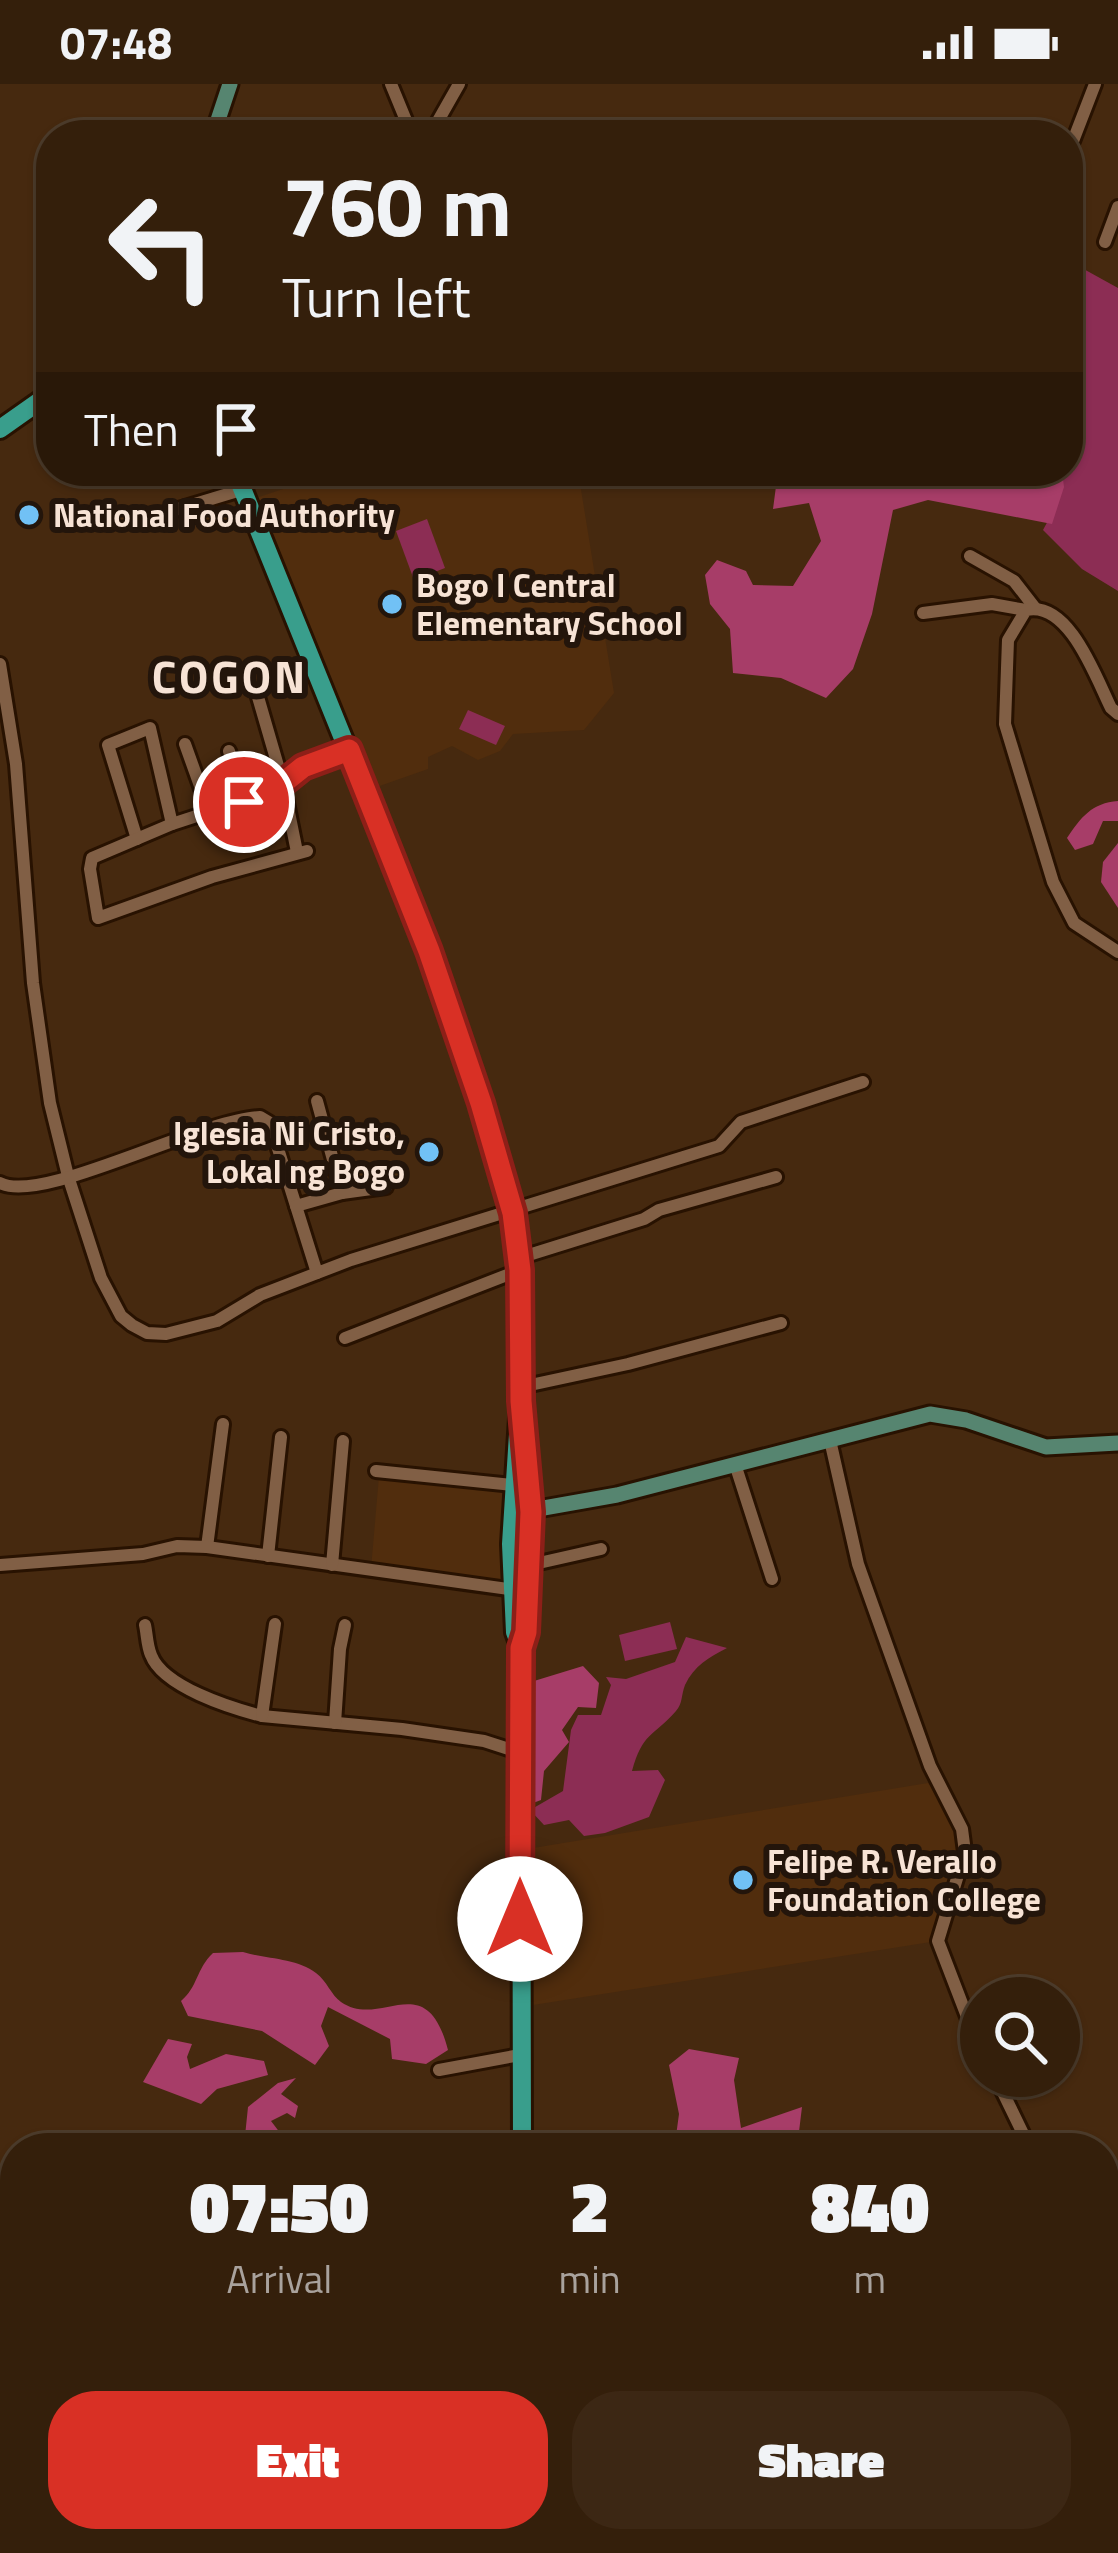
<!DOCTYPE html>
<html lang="en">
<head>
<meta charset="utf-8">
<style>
	:root { --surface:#341f0b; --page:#3c2714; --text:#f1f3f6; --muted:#a9a29d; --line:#4e3d2c; --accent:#d93025 }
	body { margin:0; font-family:"Titillium Web",sans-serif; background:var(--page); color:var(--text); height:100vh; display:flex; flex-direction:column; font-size:45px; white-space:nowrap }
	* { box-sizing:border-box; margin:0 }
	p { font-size:39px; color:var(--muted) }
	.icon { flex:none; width:66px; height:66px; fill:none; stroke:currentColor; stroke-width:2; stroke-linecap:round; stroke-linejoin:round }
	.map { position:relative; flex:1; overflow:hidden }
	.details { position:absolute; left:0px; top:2049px; width:1119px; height:420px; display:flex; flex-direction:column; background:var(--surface); border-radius:48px 48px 0 0; box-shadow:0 3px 9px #0004,0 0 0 3px var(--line) }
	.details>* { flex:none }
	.guide { position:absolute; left:36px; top:36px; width:1047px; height:366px; border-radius:48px; box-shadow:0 3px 9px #0004,0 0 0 3px var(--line); background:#341f0b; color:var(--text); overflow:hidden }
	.fabs { position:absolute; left:960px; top:1893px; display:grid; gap:24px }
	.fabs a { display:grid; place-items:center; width:120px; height:120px; border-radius:50%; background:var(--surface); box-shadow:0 3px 9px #0004,0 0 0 3px var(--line); font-size:60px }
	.pin { position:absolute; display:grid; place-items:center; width:102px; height:102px; color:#fff; margin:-51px; border:6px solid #fff; border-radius:50%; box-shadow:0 3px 12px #0007 }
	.me { position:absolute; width:132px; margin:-66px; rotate:0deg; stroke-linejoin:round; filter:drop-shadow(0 0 9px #0008) }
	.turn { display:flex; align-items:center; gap:42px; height:252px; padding:0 48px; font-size:54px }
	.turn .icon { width:156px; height:156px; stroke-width:2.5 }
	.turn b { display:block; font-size:84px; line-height:102px }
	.then { display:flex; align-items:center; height:114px; padding:0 48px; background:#0003; gap:24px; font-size:45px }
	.eta { display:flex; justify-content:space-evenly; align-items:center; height:204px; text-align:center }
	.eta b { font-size:72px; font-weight:800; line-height:84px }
	.action { display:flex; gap:24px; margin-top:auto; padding:24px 48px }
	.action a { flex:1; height:138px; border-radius:48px; background:var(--accent); color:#fff; font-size:48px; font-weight:800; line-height:138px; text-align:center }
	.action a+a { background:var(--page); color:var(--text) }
	.status { display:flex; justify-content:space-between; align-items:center; height:84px; padding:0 60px; background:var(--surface); direction:ltr }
	.status svg { height:33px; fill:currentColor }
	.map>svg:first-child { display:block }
	.built { fill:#512d0d }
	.green { fill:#8c2d54 }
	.forest { fill:#a73d68 }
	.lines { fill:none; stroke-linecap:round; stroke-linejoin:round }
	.minor-casing { stroke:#281201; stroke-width:18 }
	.major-casing { stroke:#281201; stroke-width:21 }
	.highway-casing { stroke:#281201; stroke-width:24 }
	.minor { stroke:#815f45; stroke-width:12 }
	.major { stroke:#568570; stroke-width:15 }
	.highway { stroke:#399e8c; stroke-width:18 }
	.route-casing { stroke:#8d1f18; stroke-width:30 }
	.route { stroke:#d93025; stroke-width:21 }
	.poi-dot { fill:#71c1f5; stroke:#23150b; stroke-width:4.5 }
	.labels { text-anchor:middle; stroke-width:12; stroke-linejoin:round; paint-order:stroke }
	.poi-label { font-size:33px; font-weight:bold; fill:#f7e3d5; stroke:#23150b; text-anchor:start }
	.district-label { font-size:45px; font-weight:bold; letter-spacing:3px; fill:#f7e3d5; stroke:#23150b }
</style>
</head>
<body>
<div class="status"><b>07:48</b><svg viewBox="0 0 49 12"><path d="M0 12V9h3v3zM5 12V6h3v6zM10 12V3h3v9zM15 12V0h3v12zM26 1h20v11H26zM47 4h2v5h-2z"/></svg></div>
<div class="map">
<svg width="1118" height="2469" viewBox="0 0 1118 2469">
	<rect width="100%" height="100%" fill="#46290f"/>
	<g class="built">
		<path d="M352,387H578L614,609L584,646L513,650L500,667L478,676L452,662L428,673V685L371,705L256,414L325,391Z"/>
		<path d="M379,1392L509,1404L507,1498L371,1485Z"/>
		<path d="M928,1699L957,1733L967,1755L937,1857L533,1921V1764Z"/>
	</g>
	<g class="green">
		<path d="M1080,183L1118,204V507L1082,485L1043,446L1050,433L1053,387H1068V191Z"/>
		<path d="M427,435L445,484L414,496L396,447Z"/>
		<path d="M468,626L505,642L496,661L459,645Z"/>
		<path d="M670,1538L677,1565L625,1577L619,1551Z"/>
		<path d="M686,1553L727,1564C709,1573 694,1582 685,1601C681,1611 683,1619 676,1627C652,1654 643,1648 632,1687L658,1686L665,1696L649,1733L605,1749L584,1752L569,1736L544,1741L530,1726L563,1707L571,1646L578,1631H601L611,1601L606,1593L626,1595L675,1578Z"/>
		<path d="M702,2454H998L999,2464L984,2469H701L697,2464Z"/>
	</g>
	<g class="forest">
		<path d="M778,387H963L959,391L998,393L1004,387H1062L1064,403L1052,440L928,416L893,426L872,530L853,585L826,614L781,594L733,589L730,545L710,520L705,491L717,476L746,487L753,501L793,502L821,457L809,419L773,425Z"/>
		<path d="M1118,717V737H1103L1093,760L1075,766L1067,754C1081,733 1092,719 1118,717Z"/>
		<path d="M1118,759V824L1101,798L1103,778Z"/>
		<path d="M583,1582L599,1599L596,1624L578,1623L562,1646L569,1658L544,1687L541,1716L533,1719L530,1629L534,1597Z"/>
		<path d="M243,1868C266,1875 297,1874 316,1889C327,1897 331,1911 341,1918C381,1946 426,1881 448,1966L426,1980L392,1975L390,1955L328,1923L321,1942L329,1962L315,1981L262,1947L188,1932L181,1917C198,1903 196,1885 213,1869Z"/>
		<path d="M168,1955L192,1960L187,1973L190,1985L226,1970L264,1977L268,1991L217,2005L201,2020L143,1998Z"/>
		<path d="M689,1965L739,1974L734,1996L741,2044L802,2023L797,2064H684L676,2052L679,2030L669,1981Z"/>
		<path d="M296,1994L281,2010L298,2022L295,2034L287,2029L271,2037L287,2058L281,2064H258L245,2052L248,2023L278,1999Z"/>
		<path d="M95,2454H232L243,2469L100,2466Z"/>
	</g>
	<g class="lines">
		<defs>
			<g id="minor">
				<path d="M391,0L412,51"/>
				<path d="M430,51L459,0"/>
				<path d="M1073,57L1095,0"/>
				<path d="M1105,158L1118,123"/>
				<path d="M155,432L241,406"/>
				<path d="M970,472L1014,497L1035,524"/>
				<path d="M923,529L992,520L1026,526"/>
				<path d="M0,580L16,680L33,899L50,1019L68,1092L101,1194L121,1232L132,1241L147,1249L166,1250L217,1237L260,1211L351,1176L719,1062L741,1038L863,998"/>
				<path d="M258,613L283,699L297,768"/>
				<path d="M1118,630L1111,624C1096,594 1069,516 1026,526L1008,556L1005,640L1053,798L1074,839L1118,868"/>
				<path d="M185,660L209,727"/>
				<path d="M229,667L244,717"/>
				<path d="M137,755L108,661L150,644L172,740"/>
				<path d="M307,767L212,793L98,834L90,785L92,774L172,740L264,710L303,684L349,666"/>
				<path d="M317,1017L342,1109"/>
				<path d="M0,1099C42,1121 200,1035 260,1033L270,1039L317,1189"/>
				<path d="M296,1122L342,1109L386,1103"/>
				<path d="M519,1174L644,1135L659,1126L776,1093"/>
				<path d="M345,1254L520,1186"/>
				<path d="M521,1303L628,1280L781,1239"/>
				<path d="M830,1356L858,1480L930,1682L962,1745L965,1768L938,1857L981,1969"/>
				<path d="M735,1380L772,1495"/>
				<path d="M376,1387L513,1401"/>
				<path d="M207,1463L223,1340"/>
				<path d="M268,1472L281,1353"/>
				<path d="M0,1481L143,1470L177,1462L207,1463L515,1506"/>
				<path d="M332,1481L343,1357"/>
				<path d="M530,1481L601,1465"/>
				<path d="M145,1541C147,1550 147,1562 151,1571C163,1603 231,1624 262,1632L402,1645L484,1657L521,1669"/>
				<path d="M262,1632L275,1540"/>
				<path d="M335,1639L340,1565L345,1541"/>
				<path d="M439,1986L520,1971"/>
				<path d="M995,1992L1030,2064"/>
				<path d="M0,2247H15"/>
				<path d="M0,2302L15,2255"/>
				<path d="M0,2324L9,2357"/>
			</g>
			<g id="major">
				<path d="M213,51L230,0"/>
				<path d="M521,1428L617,1411L930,1330L966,1336L1046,1363L1118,1359"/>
			</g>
			<g id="highway">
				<path d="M0,345L51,309"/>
				<path d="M235,387L429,867L481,1019L513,1129L520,1186L521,1303L511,1460L515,1548L521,1564L522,2064"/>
				<path d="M525,1354L531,1428L526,1548"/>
				<path d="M553,2454L555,2469"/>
			</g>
		</defs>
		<use href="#minor" class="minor-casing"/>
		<use href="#major" class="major-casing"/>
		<use href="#highway" class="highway-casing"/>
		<use href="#minor" class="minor"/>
		<use href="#major" class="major"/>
		<use href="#highway" class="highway"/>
	</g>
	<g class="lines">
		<defs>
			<path id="route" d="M244,718L283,699L303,683L349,666L429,867L481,1019L513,1129L520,1186L521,1317L531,1428L526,1548L521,1564L520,1835"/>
		</defs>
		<use href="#route" class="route-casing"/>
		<use href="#route" class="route"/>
	</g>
	<g class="poi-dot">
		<circle cx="29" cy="431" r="12"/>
		<circle cx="392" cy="520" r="12"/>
		<circle cx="429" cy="1068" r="12"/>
		<circle cx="743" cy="1796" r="12"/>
	</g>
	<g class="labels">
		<g class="poi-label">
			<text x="53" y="443">National Food Authority</text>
			<text x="416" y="513">Bogo I Central<tspan x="416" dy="38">Elementary School</tspan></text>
			<text x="405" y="1061" text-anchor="end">Iglesia Ni Cristo,<tspan x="405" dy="38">Lokal ng Bogo</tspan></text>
			<text x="767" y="1789">Felipe R. Verallo<tspan x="767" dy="38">Foundation College</tspan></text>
		</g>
		<g class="district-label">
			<text x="230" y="609">COGON</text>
		</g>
	</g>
</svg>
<div class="fabs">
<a><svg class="icon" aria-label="search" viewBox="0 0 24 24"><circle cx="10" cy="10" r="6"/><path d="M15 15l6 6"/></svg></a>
</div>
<div class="pin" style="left:244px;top:718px;background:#d93025"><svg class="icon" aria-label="arrive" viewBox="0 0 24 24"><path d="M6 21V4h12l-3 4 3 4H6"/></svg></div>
<svg class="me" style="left:520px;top:1835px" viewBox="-20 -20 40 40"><circle r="19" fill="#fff"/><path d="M0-13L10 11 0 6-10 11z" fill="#d93025"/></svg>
<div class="guide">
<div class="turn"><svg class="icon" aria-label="left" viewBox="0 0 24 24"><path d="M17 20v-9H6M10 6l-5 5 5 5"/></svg><div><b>760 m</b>Turn left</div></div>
<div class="then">Then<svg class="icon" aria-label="arrive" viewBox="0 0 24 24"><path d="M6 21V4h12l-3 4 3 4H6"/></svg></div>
</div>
<section class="details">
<div class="eta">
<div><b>07:50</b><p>Arrival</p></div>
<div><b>2</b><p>min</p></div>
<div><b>840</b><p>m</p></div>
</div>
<div class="action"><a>Exit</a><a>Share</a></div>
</section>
</div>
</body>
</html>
